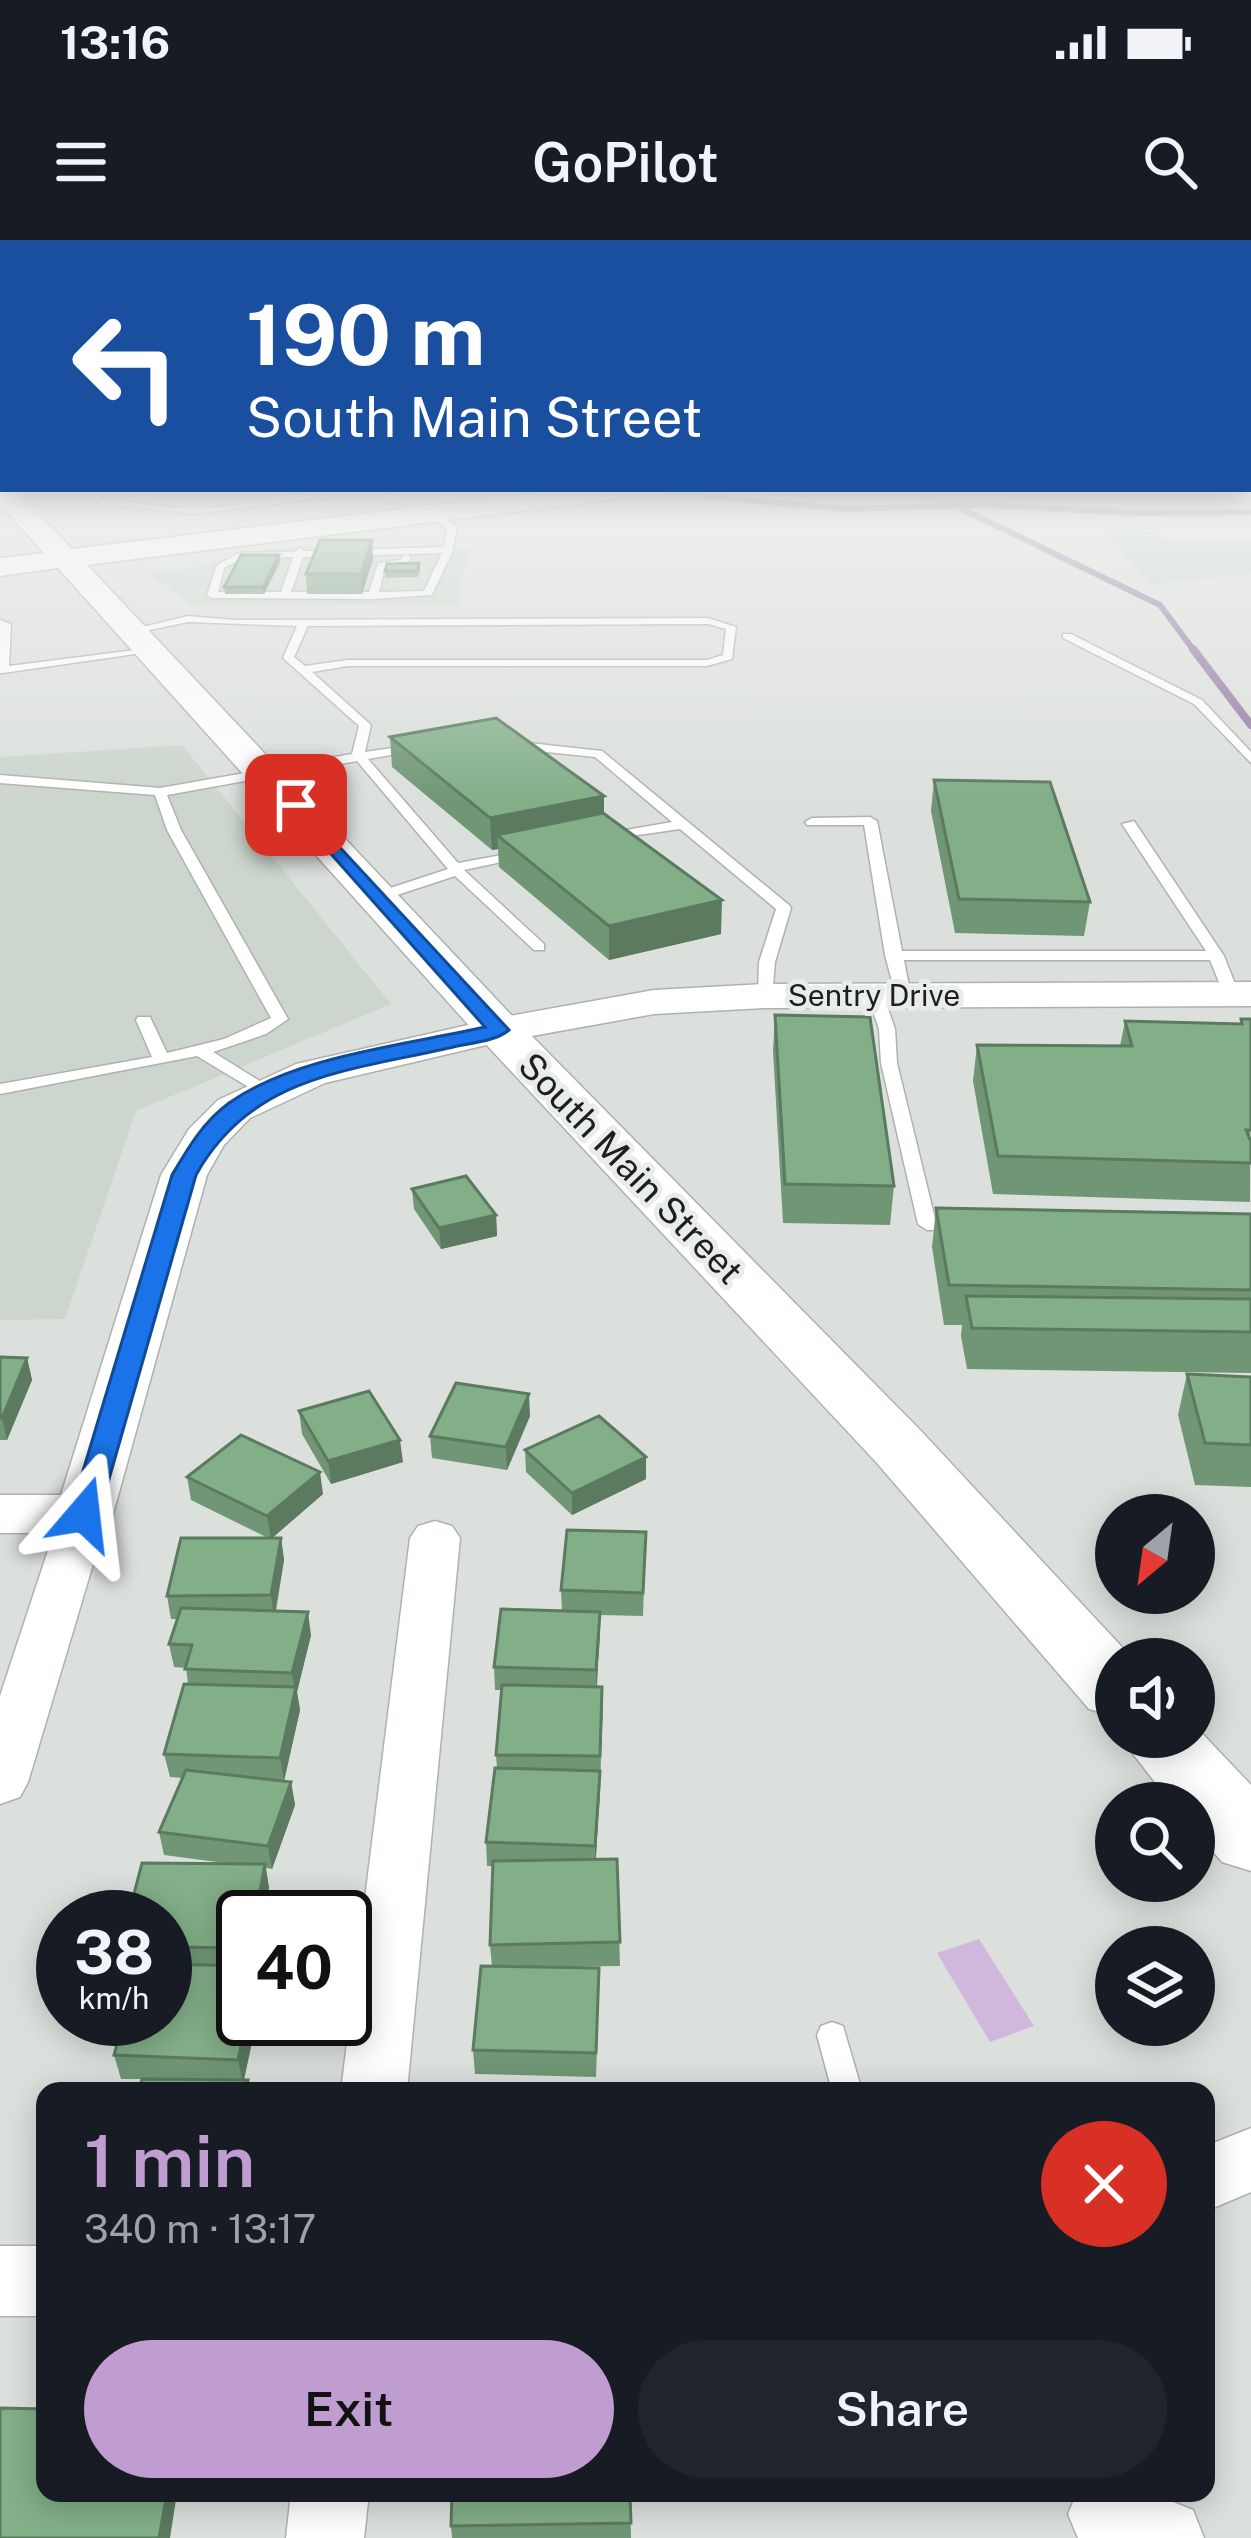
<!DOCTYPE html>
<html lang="en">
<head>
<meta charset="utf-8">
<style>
	:root { --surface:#171b24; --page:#20242c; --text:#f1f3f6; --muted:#9ea1a6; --accent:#bf9dd1 }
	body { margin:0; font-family:"Public Sans",sans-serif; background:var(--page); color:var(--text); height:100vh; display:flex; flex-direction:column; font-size:45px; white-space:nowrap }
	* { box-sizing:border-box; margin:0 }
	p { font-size:39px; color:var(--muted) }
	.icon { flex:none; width:66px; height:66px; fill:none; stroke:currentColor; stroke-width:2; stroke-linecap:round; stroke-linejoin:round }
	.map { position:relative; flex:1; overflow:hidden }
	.side { position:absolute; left:36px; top:1842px; width:1179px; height:420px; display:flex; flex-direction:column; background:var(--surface); border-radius:24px; box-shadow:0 6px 30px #0003 }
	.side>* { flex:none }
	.banner { position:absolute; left:0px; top:0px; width:1251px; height:252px; box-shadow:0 6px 30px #0003; background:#1a4fa0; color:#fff; overflow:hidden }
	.needle { width:78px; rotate:209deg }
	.fabs { position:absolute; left:1095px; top:1254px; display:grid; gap:24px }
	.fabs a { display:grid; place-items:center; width:120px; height:120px; border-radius:50%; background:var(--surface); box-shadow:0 6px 30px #0003; font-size:60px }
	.speed { position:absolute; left:36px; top:1650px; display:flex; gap:24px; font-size:60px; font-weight:700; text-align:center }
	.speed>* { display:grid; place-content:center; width:156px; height:156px; border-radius:50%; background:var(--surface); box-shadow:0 6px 30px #0003; line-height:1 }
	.speed small { font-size:30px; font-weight:400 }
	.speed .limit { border:6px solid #111; border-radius:18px; background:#fff; color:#111 }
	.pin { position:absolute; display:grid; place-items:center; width:102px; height:102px; color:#fff; margin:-51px; border-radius:24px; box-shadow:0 6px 18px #0006 }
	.me { position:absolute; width:132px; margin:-66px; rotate:17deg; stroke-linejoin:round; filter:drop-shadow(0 0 9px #0008) }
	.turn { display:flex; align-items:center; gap:42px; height:252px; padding:0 48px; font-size:54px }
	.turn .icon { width:156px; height:156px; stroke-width:2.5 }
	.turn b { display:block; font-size:84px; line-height:102px }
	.round { display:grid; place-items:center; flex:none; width:126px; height:126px; border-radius:63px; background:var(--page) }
	.headline { display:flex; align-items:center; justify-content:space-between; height:204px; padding:0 48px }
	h1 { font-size:72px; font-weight:600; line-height:90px; color:var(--accent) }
	.action { display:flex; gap:24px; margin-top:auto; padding:24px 48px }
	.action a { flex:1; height:138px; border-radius:72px; background:var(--accent); color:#111; font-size:48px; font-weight:600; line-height:138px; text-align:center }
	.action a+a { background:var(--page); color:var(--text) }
	.status { display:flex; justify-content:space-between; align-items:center; height:84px; padding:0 60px; background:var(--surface); direction:ltr }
	.status svg { height:33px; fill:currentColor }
	header { display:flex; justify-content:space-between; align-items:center; height:156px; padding:0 48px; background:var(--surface); font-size:54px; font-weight:600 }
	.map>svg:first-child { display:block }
	.built { fill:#ccd6cd }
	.green { fill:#cfb8dc }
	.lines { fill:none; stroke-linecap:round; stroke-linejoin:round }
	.stream-far1 { stroke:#9377a3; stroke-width:6 }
	.stream { stroke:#9377a3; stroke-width:8 }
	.service-casing { stroke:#aeb2ae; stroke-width:3 }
	.minor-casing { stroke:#aeb2ae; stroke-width:3 }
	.tertiary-casing { stroke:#aeb2ae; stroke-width:3 }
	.secondary-casing { stroke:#aeb2ae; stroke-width:3 }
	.service { fill:#fff; fill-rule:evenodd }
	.minor { fill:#fff; fill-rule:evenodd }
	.tertiary { fill:#fff; fill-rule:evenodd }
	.secondary { fill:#fff; fill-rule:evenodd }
	.wall { fill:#709675 }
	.shaded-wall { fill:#5b7a5f }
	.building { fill:#82ae88; stroke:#5b7a5f; stroke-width:3 }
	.route { fill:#1a73e8; stroke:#114b97; stroke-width:3 }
	.labels { text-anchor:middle; stroke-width:10; stroke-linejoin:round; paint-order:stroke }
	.far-street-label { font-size:30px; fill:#1d1e1d; stroke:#e9ede9 }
	.street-label { font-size:36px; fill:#1d1e1d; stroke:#e9ede9 }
</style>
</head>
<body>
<div class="status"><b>13:16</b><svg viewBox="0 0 49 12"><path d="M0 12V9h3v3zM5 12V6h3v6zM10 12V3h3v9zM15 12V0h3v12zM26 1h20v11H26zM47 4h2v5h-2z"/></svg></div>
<header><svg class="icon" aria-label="menu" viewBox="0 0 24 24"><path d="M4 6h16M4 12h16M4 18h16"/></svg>GoPilot<svg class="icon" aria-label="search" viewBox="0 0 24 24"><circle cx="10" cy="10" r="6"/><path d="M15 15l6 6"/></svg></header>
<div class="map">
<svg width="1251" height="2298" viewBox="0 0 1251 2298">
	<rect width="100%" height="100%" fill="#dce0dc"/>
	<g class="built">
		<path d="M1154,292L1164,299H1251V334L1149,344L1104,293Z"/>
		<path d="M306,306L470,309L457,365L194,366L148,333L187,329L258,310Z"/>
		<path d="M182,505L391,764L136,871L65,1079L0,1080V517Z"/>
	</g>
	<g class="green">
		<path d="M1248,239L1251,265L846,262L688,249H1248Z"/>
		<path d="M979,1699L1034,1786L990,1802L937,1713Z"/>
	</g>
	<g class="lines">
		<g class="stream-far1">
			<path d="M672,253L844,269L983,265L1137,273L1251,272"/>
			<path d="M962,269L1160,365L1195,412"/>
		</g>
		<path class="stream" d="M1193,409L1251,485"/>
		<defs>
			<g id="service">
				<path d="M88,249H96L103,259C134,262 166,268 196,268C265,269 344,228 408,262L404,265L372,254H350L198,274L100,264Z"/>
				<path d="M431,271L457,287L453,310L432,355L373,359L212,358L207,355L217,325L239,313L295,312L300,308L305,311L444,307L447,288L428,276ZM442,313L424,351L379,352L385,327L407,324L411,317L406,314L400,320L378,323L369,352H291L303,317ZM293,317L281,352H218L224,328L241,319Z"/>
				<path d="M188,376L236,380L708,378L736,387L732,419L707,426H348L312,432L371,485L365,512L419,504V510L368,519L458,623L530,610V616L464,630L544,704V710H534L455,636L385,659H375V653L448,629L357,521L167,555L181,590L288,779L266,794L213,812L274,850L272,854H260L197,816L0,854V844L152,817L136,780L138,777H150L167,813L224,799L271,778L167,590L155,555L0,543V535L160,548L352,514L359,486L283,418L297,386L188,382L135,393L130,390ZM708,384L726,389L723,415L707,420H348L305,426L294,417L308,386Z"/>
				<path d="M0,380L11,384L9,426L151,408L156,411L3,433H0Z"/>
				<path d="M1063,394H1071L1202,460L1251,512V523L1194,464L1063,398Z"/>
				<path d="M511,501L602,511L789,665L791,668L775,722L772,759L766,761L758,756L759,722L776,669L680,589L597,601V595L672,582L595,517L507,508L505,505Z"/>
				<path d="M812,578L870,577L877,581L902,711H1206L1122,584L1134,581L1224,716L1239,754L1237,757H1225L1210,720H904L911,757L909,760H897L885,715L864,585H807L805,582Z"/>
				<path d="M876,752L884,757L895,789L897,823L935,979L969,981L971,985L969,989L927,990L918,984L881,823L879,789L868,757Z"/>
				<path d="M832,1782L843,1786L862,1851H832L817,1795L821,1786Z"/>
			</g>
			<g id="minor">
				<path d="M84,1258L101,1263L108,1274L28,1542L20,1557L0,1564V1456L60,1274L67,1263Z"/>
				<path d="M435,1281L452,1286L460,1298L407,1851H341L410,1298L418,1286Z"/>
				<path d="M1251,1888V1952L1206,1971V1906Z"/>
				<rect x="0" y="2006" width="45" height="70"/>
				<path d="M291,2253H369L364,2298H286Z"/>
				<path d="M1077,2253H1151L1193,2270L1204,2298H1078L1068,2274Z"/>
			</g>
			<path id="tertiary" d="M1251,742V766L766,768L654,774L499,802L325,843L250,878L224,905L207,935L113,1274L105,1288L84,1293H0V1255H61L161,935L189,889L218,860L296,824L499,778L654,750L766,744Z"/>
			<g id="secondary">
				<path d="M0,240L3,249H15L72,309L567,249H644L631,257L87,325L516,780L922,1192L1133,1419H1116V1477L1089,1469L876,1222L482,800L58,328L0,336V318L44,313L0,264Z"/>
				<path d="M1194,1485L1251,1545V1631L1222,1622L1194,1589V1563H1171L1120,1497H1194Z"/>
			</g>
		</defs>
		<use href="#service" class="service-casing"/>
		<use href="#minor" class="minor-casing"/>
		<use href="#tertiary" class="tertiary-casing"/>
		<use href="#secondary" class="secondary-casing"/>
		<use href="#service" class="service"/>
		<use href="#minor" class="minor"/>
		<use href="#tertiary" class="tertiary"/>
		<use href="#secondary" class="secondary"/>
	</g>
	<g class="wall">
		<path d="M372,300L373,319L362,354H307L306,334Z"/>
		<path d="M280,322L264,354H225L224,347Z"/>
		<path d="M420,330L418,337L385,338V331Z"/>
		<path d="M390,497L604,574L721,694L609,720L499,627L498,609L492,610L392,527Z"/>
		<path d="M934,540L1090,662L1084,696L955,693L931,571Z"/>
		<path d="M775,775L894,946L890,985L783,983L773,811Z"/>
		<path d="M1241,779H1251L1250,962L993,954L973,841L977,805L1120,806L1125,781L1240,784Z"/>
		<path d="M412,949L496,975L497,996L441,1009L414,969Z"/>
		<path d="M936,968L1251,974V1133L967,1129L961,1096L962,1085H944L932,1007Z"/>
		<path d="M0,1117L27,1118L32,1140L7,1200H0Z"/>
		<path d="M1187,1134L1251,1137V1247L1195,1245L1178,1175Z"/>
		<path d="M299,1171L403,1222L331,1244L302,1194Z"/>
		<path d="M530,1176L507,1230L432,1218L430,1196Z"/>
		<path d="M525,1210L646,1239L572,1275L526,1232Z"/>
		<path d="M187,1237L323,1254L272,1298H281L284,1320L276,1371L311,1395L297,1452L300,1470L284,1541L291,1542L295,1565L272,1629L266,1628L269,1648L243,1677V1779H257L244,1840H248L251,1851H139L142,1839H121L114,1815L165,1779V1677L232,1624L164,1615L159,1592L182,1538L170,1537L164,1514L188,1444L186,1428L174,1427L169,1404L177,1379H171L167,1356L268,1298L191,1260Z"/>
		<path d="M645,1315L643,1376L600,1375L597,1447L603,1470L596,1619H617L620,1726L542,1727L599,1752L596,1837L475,1834L473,1810L492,1726L490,1705L493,1626H487L486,1602L497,1528L496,1515L502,1450H495L494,1427L562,1371L561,1350Z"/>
		<path d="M630,2253L631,2298H452L451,2286Z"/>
	</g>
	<g class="shaded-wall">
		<path d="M372,300L373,319L362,354L361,334Z"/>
		<path d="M279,315L280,322L264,354L263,347Z"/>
		<path d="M604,556V587L497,595L498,609L492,610L490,578Z"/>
		<path d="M722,660L721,694L609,720V686Z"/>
		<path d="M496,975L497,996L441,1009L439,988Z"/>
		<path d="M27,1118L32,1140L7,1200L2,1178Z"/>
		<path d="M529,1154L530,1176L507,1230L506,1207Z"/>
		<path d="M400,1200L403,1222L331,1244L328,1221Z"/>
		<path d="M646,1217V1239L572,1275V1253Z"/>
		<path d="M320,1232L323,1254L271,1299L267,1276Z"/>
		<path d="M281,1298L284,1320L274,1378L271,1355Z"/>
		<path d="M308,1372L311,1395L297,1452L300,1470L284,1541L280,1518L295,1452L292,1433Z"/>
		<path d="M600,1372V1395L596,1453V1430Z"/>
		<path d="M602,1447L600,1555L595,1629V1606L600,1533Z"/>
		<path d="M291,1542L295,1565L272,1629L268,1606Z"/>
		<path d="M265,1624L269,1648L264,1677H255Z"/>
		<path d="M247,1779H257L243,1843L238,1820Z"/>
		<path d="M167,2253H177L170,2298H159Z"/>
	</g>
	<g class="building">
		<path d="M320,300H372L361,334H306Z"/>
		<path d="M241,315H279L263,347H224Z"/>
		<path d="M419,323L418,331H385L387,324Z"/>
		<path d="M496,478L604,556L490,578L390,497Z"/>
		<path d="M934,540L1050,542L1090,662L959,659Z"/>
		<path d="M603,573L722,660L609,686L497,595Z"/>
		<path d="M775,775L870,777L894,946L785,944Z"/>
		<path d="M1241,779H1251V890H1246L1251,902V923L998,916L977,805L1132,806L1125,781L1242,784Z"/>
		<path d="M466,936L496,975L439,988L412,949Z"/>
		<path d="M936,968L1251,974V1050L949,1045Z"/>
		<path d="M966,1056L1251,1059V1092L972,1088Z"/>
		<path d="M0,1117L27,1118L2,1178H0Z"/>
		<path d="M1187,1134L1251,1137V1205L1205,1203Z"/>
		<path d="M456,1143L529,1154L506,1207L430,1196Z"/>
		<path d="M369,1151L400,1200L328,1221L299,1171Z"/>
		<path d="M599,1176L646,1217L572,1253L525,1210Z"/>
		<path d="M241,1195L320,1232L267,1276L187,1237Z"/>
		<path d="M567,1290L646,1292L643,1353L561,1350Z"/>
		<path d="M181,1298H281L271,1355L167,1356Z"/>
		<path d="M181,1368L308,1372L292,1433L185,1429L192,1405L169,1404Z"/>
		<path d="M501,1369L600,1372L596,1430L494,1427Z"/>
		<path d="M184,1444L296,1447L280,1518L164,1514Z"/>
		<path d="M502,1445L602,1447L600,1516L496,1515Z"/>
		<path d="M495,1528L600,1531L595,1606L486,1602Z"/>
		<path d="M186,1530L291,1542L268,1606L159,1592Z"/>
		<path d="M617,1619L620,1702L490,1705L493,1621Z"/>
		<path d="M142,1623L265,1624L255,1677H243V1708L165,1707V1677H128Z"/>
		<path d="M165,1724L243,1726V1779H247L238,1820L114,1815L124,1779H165Z"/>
		<path d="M481,1726L599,1728L596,1813L473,1810Z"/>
		<path d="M142,1839L248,1840L246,1851H139Z"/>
		<path d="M631,1850V1851H516Z"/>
		<path d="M0,2168L45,2169V2253H167L159,2298H0Z"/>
		<path d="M452,2253H630L631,2283L451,2286Z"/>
	</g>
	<linearGradient id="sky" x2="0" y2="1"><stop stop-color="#869ccc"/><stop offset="0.43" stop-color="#eff1ef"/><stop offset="1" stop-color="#eff1ef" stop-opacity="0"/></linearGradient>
	<rect width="1251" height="561" fill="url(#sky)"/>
	<path class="route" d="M296,560L509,790C495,802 468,803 449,808C348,831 251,836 196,935L99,1274L84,1284L74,1281L70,1274L172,935C188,908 203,882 229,863C295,816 406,805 485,787L290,568V561Z"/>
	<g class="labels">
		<g class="far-street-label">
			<text x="874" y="766">Sentry Drive</text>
		</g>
		<g class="street-label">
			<text transform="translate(631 928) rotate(46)" y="13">South Main Street</text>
		</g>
	</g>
</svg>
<div class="fabs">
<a><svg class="needle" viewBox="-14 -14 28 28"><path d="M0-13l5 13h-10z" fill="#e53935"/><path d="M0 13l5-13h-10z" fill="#9ea1a6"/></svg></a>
<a><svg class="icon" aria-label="sound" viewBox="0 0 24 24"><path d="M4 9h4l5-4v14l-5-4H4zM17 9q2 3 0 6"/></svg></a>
<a><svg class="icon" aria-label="search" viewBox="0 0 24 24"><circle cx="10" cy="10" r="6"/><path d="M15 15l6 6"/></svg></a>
<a><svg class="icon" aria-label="layers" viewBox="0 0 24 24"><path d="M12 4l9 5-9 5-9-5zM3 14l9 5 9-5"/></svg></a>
</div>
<div class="speed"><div>38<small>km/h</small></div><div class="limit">40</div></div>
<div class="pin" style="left:296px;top:565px;background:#d93025"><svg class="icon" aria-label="arrive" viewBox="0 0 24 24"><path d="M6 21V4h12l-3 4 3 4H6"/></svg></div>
<svg class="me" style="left:84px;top:1274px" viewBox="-20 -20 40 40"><path d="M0-17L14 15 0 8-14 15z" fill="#1a73e8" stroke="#fff" stroke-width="4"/></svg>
<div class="banner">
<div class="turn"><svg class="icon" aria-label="left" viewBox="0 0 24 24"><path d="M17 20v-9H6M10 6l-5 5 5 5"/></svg><div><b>190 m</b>South Main Street</div></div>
</div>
<section class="side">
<div class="headline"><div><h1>1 min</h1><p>340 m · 13:17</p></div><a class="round" style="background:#d93025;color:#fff"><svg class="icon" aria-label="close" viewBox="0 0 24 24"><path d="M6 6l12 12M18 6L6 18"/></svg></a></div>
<div class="action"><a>Exit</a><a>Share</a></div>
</section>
</div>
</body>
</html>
